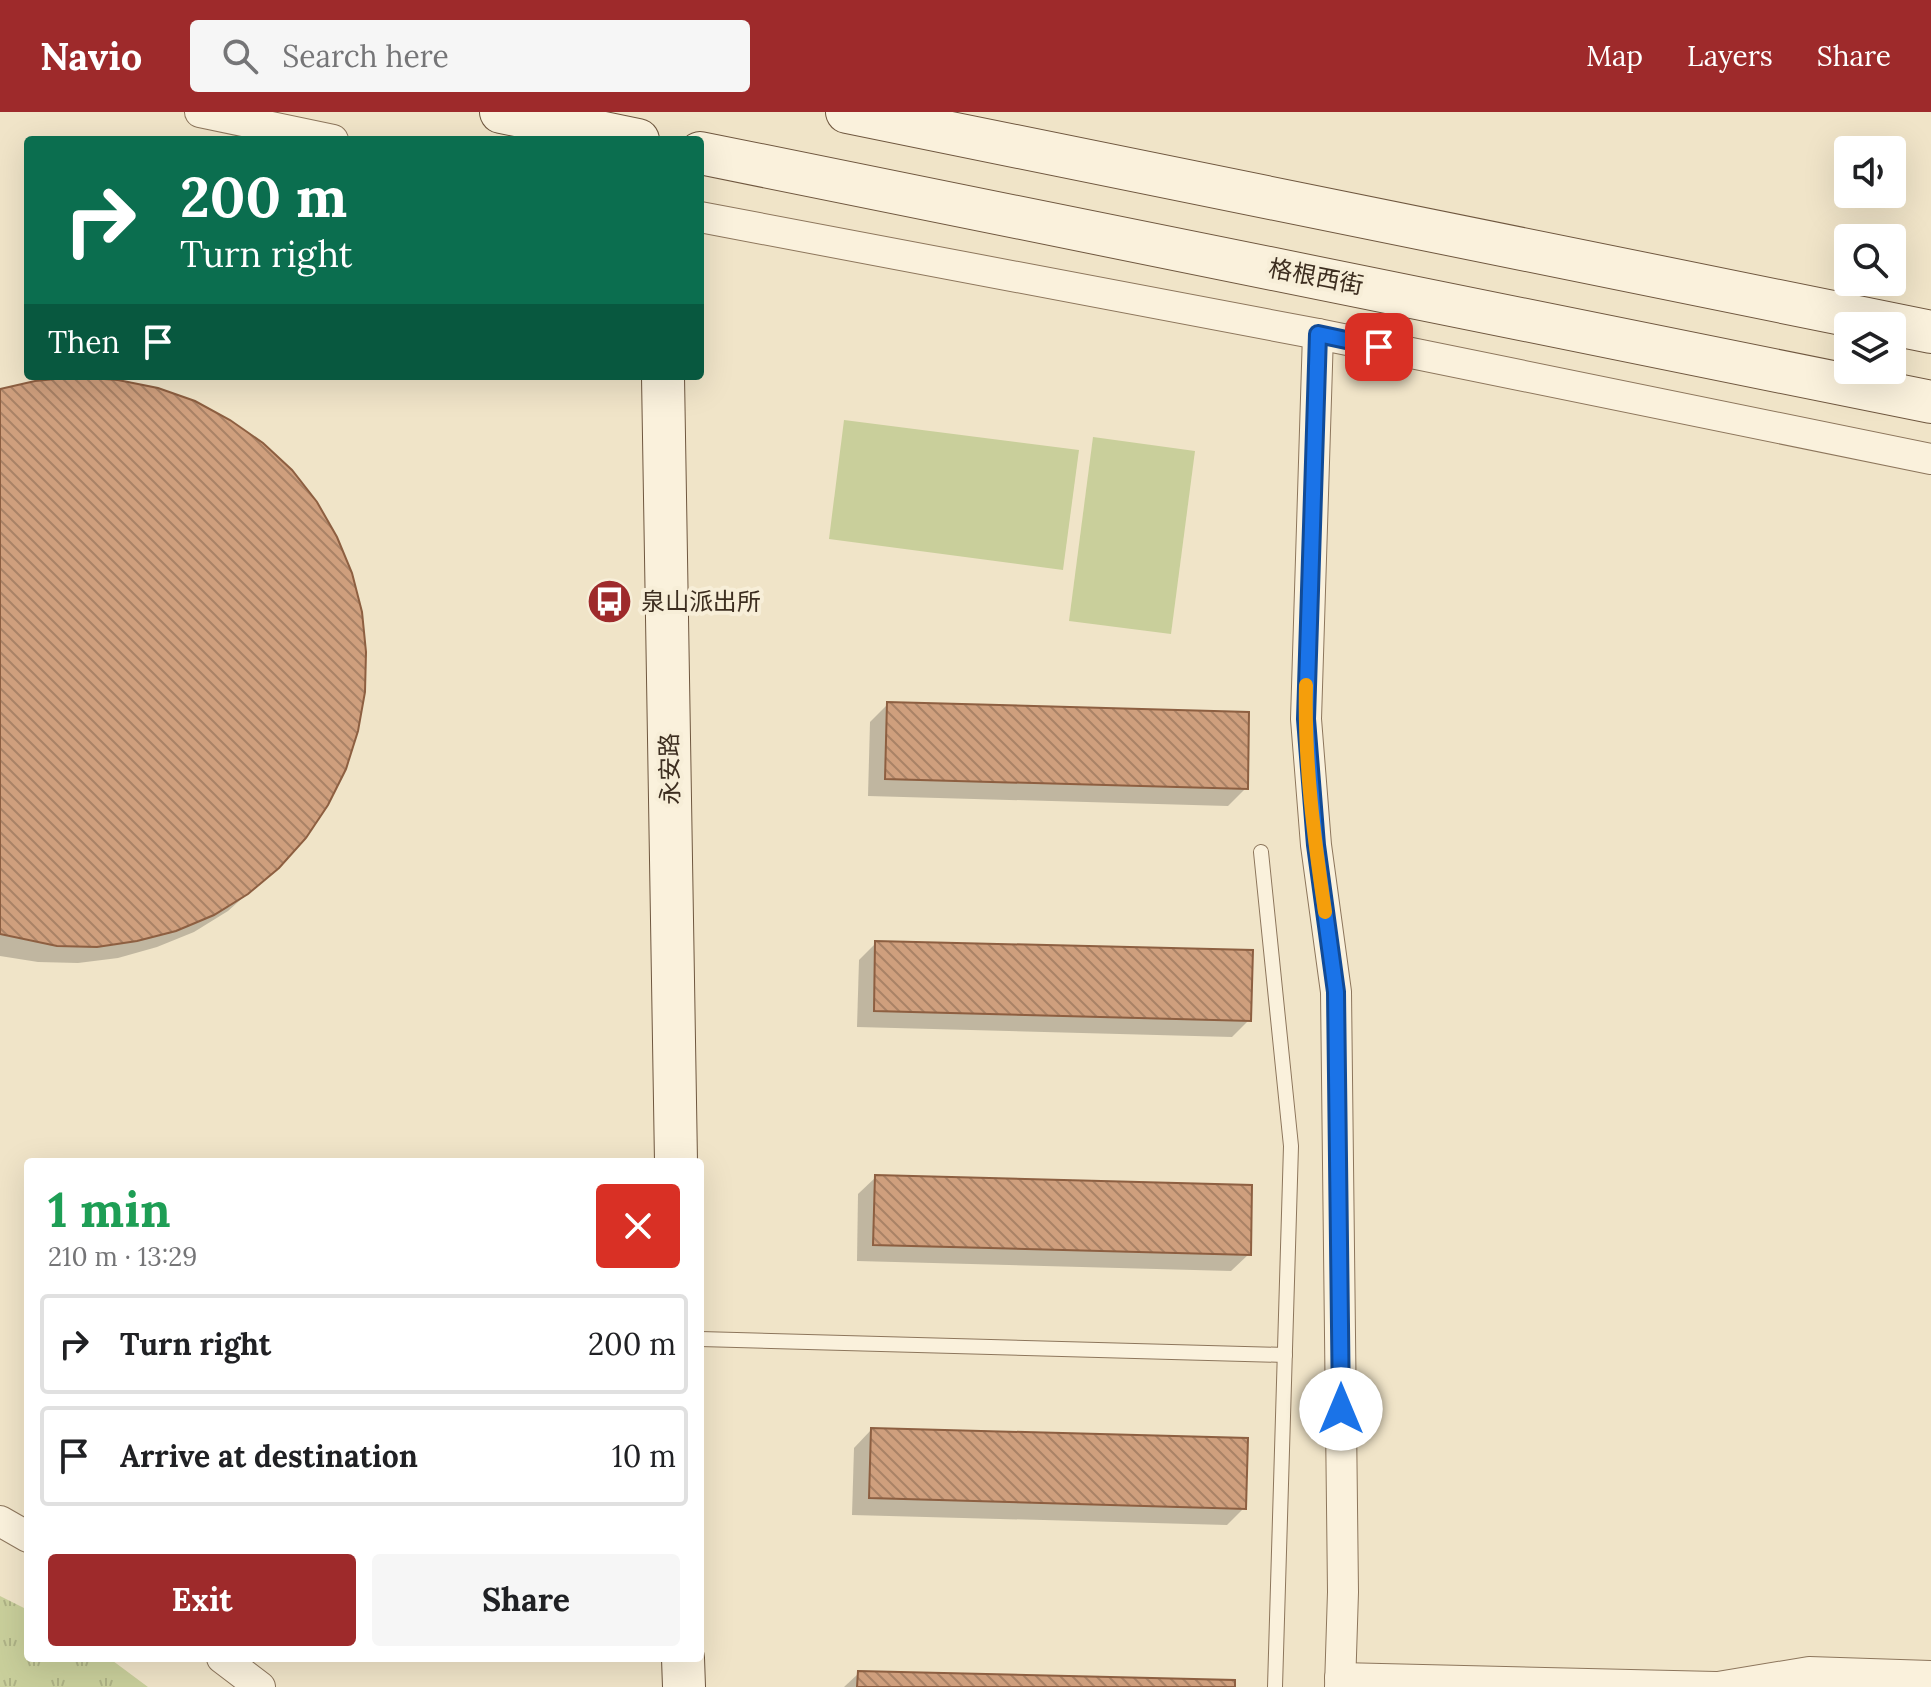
<!DOCTYPE html>
<html lang="en">
<head>
<meta charset="utf-8">
<style>
	:root { --surface:#fff; --page:#f6f6f6; --text:#202124; --muted:#757577; --line:#e0e0e0; --accent:#9e2a2b }
	body { margin:0; font-family:Lora,"Noto Sans SC",serif; background:var(--page); color:var(--text); height:100vh; display:flex; flex-direction:column; font-size:30px; white-space:nowrap }
	* { box-sizing:border-box; margin:0 }
	p { font-size:26px; color:var(--muted) }
	.icon { flex:none; width:44px; height:44px; fill:none; stroke:currentColor; stroke-width:2; stroke-linecap:round; stroke-linejoin:round }
	.map { position:relative; flex:1; overflow:hidden }
	.drawer { position:absolute; left:24px; top:1046px; width:680px; height:504px; display:flex; flex-direction:column; background:var(--surface); border-radius:8px; box-shadow:0 8px 32px #0002 }
	.drawer>* { flex:none }
	.top-card { position:absolute; left:24px; top:24px; width:680px; height:244px; border-radius:8px; box-shadow:0 8px 32px #0002; background:#0b6e4f; color:#fff; overflow:hidden }
	.tools { position:absolute; left:1834px; top:24px; display:grid; gap:16px }
	.tools a { display:grid; place-items:center; width:72px; height:72px; border-radius:8px; background:var(--surface); box-shadow:0 8px 32px #0002; font-size:40px }
	.pin { position:absolute; display:grid; place-items:center; width:68px; height:68px; color:#fff; margin:-34px; border-radius:16px; box-shadow:0 4px 12px #0006 }
	.me { position:absolute; width:88px; margin:-44px; rotate:0deg; stroke-linejoin:round; filter:drop-shadow(0 0 6px #0008) }
	.turn { display:flex; align-items:center; gap:28px; height:168px; padding:0 24px; font-size:36px }
	.turn .icon { width:104px; height:104px; stroke-width:2.5 }
	.turn b { display:block; font-size:56px; line-height:68px }
	.then { display:flex; align-items:center; height:76px; padding:0 24px; background:#0003; gap:16px; font-size:30px }
	.round { display:grid; place-items:center; flex:none; width:84px; height:84px; border-radius:8px; background:var(--page) }
	.summary { display:flex; align-items:center; justify-content:space-between; height:136px; padding:0 24px }
	h1 { font-size:48px; font-weight:800; line-height:60px; color:#1e9e55 }
	.action { display:flex; gap:16px; margin-top:auto; padding:16px 24px }
	.action a { flex:1; height:92px; border-radius:8px; background:var(--accent); color:#fff; font-size:32px; font-weight:800; line-height:92px; text-align:center }
	.action a+a { background:var(--page); color:var(--text) }
	ul { padding:0; list-style:none }
	li { display:flex; align-items:center; gap:24px; height:100px; margin:0 16px 12px; padding:0 8px; border:4px solid var(--line); border-radius:8px }
	li div { flex:1 }
	li b { display:block; font-size:30px }
	li em { font-style:normal }
	header { display:flex; align-items:center; gap:48px; box-sizing:border-box; height:112px; padding:0 40px; background:var(--accent); color:#fff }
	header strong { font-size:38px }
	nav { display:flex; gap:44px; margin-inline-start:auto; font-size:28px }
	.search { width:560px; height:72px; background:var(--page); display:flex; align-items:center; gap:20px; box-sizing:border-box; padding:0 28px; border-radius:8px; color:var(--muted); font-size:30px }
	.map>svg:first-child { display:block }
	.grass { fill:url(#grass-tufts) }
	.pitch { fill:#c9cf9b }
	.shadow { fill:#0003 }
	.building { fill:url(#building-back-hatch); stroke:#8d5f41; stroke-width:2 }
	.lines { fill:none; stroke-linecap:round; stroke-linejoin:round }
	.lane-casing { stroke:#8d765c; stroke-width:16 }
	.street-casing { stroke:#8d765c; stroke-width:32 }
	.secondary-casing { stroke:#6f573f; stroke-width:44 }
	.lane { stroke:#faf1dc; stroke-width:14 }
	.street { stroke:#faf1dc; stroke-width:30 }
	.secondary { stroke:#faf1dc; stroke-width:42 }
	.route-casing { stroke:#114b97; stroke-width:20 }
	.route { stroke:#1a73e8; stroke-width:14 }
	.slow { stroke:#f59e0b; stroke-width:14 }
	.labels { text-anchor:middle; stroke-width:8; stroke-linejoin:round; paint-order:stroke }
	.street-label { font-size:24px; fill:#3d2e20; stroke:#f7eed8 }
	.poi-label { font-size:24px; fill:#3d2e20; stroke:#f7eed8; text-anchor:start }
</style>
</head>
<body>
<header>
<strong>Navio</strong>
<div class="search"><svg class="icon" aria-label="search" viewBox="0 0 24 24"><circle cx="10" cy="10" r="6"/><path d="M15 15l6 6"/></svg>Search here</div>
<nav><a>Map</a><a>Layers</a><a>Share</a></nav>
</header>
<div class="map">
<svg width="1931" height="1575" viewBox="0 0 1931 1575">
	<defs>
		<pattern id="grass-tufts" width="24" height="20" patternUnits="userSpaceOnUse" patternTransform="scale(2)"><rect width="24" height="20" fill="#c9cf9b"/><path d="M3 7l-1-3M5 7V3M7 7l1-3M15 17l-1-3M17 17v-4M19 17l1-3" fill="none" stroke="#aeb285"/></pattern>
		<pattern id="building-back-hatch" width="6" height="6" patternUnits="userSpaceOnUse" patternTransform="scale(2)"><rect width="6" height="6" fill="#cf9f7d"/><path d="M-1 5l2 2M0 0l6 6M5-1l2 2" fill="none" stroke="#a98266"/></pattern>
	</defs>
	<rect width="100%" height="100%" fill="#f0e4c8"/>
	<path class="grass" d="M0,1484L28,1498V1546H109L148,1575H0Z"/>
	<g class="pitch">
		<path d="M844,308L1079,338L1063,458L829,427Z"/>
		<path d="M1093,325L1195,339L1171,522L1069,509Z"/>
	</g>
	<g class="shadow">
		<path d="M0,279L278,754L228,799L194,820L157,835L118,846L78,851L38,850L0,844Z"/>
		<path d="M888,592L1246,676L1228,694L868,684L870,610Z"/>
		<path d="M876,831L1249,908L1232,925L857,915L859,848Z"/>
		<path d="M876,1065L1249,1142L1231,1159L857,1149L858,1082Z"/>
		<path d="M871,1318L1244,1396L1227,1413L852,1403L854,1336Z"/>
		<path d="M859,1561L1233,1575H844Z"/>
	</g>
	<g class="building">
		<path d="M76,265L118,268L158,276L195,289L230,308L263,331L292,358L317,390L337,425L352,461L362,500L366,540L365,580L358,619L346,657L328,693L306,726L279,756L248,782L214,803L176,819L137,829L97,835L57,834L0,822V277L35,269Z"/>
		<path d="M887,590L1249,600L1248,677L885,667Z"/>
		<path d="M875,829L1253,838L1251,909L874,899Z"/>
		<path d="M875,1063L1252,1073L1251,1143L873,1133Z"/>
		<path d="M871,1316L1248,1326L1246,1397L869,1386Z"/>
		<path d="M858,1559L1235,1568V1575H857Z"/>
	</g>
	<g class="lines">
		<defs>
			<g id="lane">
				<path d="M1261,740L1291,1034L1275,1575"/>
				<path d="M700,1227L1285,1243"/>
			</g>
			<g id="street">
				<path d="M200,0L333,28"/>
				<path d="M700,105L1318,222L1931,347"/>
				<path d="M1318,222L1306,607L1316,733L1336,880L1343,1480L1340,1575"/>
				<path d="M0,1409L28,1425"/>
				<path d="M222,1546L260,1575"/>
				<path d="M1340,1566L1716,1575"/>
				<path d="M1718,1575L1809,1560L1931,1564"/>
			</g>
			<g id="secondary">
				<path d="M501,0L638,28"/>
				<path d="M847,0L1931,220"/>
				<path d="M700,41L1931,290"/>
				<path d="M663,264L676,1050"/>
				<path d="M683,1546L684,1575"/>
			</g>
		</defs>
		<use href="#lane" class="lane-casing"/>
		<use href="#street" class="street-casing"/>
		<use href="#secondary" class="secondary-casing"/>
		<use href="#lane" class="lane"/>
		<use href="#street" class="street"/>
		<use href="#secondary" class="secondary"/>
	</g>
	<g class="lines">
		<defs>
			<path id="route" d="M1341,1297L1336,880L1316,733L1306,607L1318,222L1379,235"/>
		</defs>
		<use href="#route" class="route-casing"/>
		<use href="#route" class="route"/>
		<path class="slow" d="M1306,573C1304,649 1314,726 1325,800"/>
	</g>
	<defs>
		<symbol id="bus-disc" viewBox="-11 -11 22 22"><circle r="9.5" fill="#9e2a2b" stroke="#f7eed8"/><path d="M-5-6H5V4H4V6H2V4H-2V6H-4V4H-5ZM-3.5-4V0h7V-4ZM-3.5 1.2v1.5H-2V1.2ZM2 1.2v1.5H3.5V1.2Z" fill="#fff"/></symbol>
	</defs>
	<g fill-rule="evenodd">
		<use href="#bus-disc" x="584" y="464" width="51" height="51"/>
	</g>
	<g class="labels">
		<g class="street-label">
			<text transform="translate(1316 165) rotate(11)" y="8">格根西街</text>
			<text transform="translate(670 657) rotate(-91)" y="8">永安路</text>
		</g>
		<g class="poi-label">
			<text x="641" y="498">泉山派出所</text>
		</g>
	</g>
</svg>
<div class="tools">
<a><svg class="icon" aria-label="sound" viewBox="0 0 24 24"><path d="M4 9h4l5-4v14l-5-4H4zM17 9q2 3 0 6"/></svg></a>
<a><svg class="icon" aria-label="search" viewBox="0 0 24 24"><circle cx="10" cy="10" r="6"/><path d="M15 15l6 6"/></svg></a>
<a><svg class="icon" aria-label="layers" viewBox="0 0 24 24"><path d="M12 4l9 5-9 5-9-5zM3 14l9 5 9-5"/></svg></a>
</div>
<div class="pin" style="left:1379px;top:235px;background:#d93025"><svg class="icon" aria-label="arrive" viewBox="0 0 24 24"><path d="M6 21V4h12l-3 4 3 4H6"/></svg></div>
<svg class="me" style="left:1341px;top:1297px" viewBox="-20 -20 40 40"><circle r="19" fill="#fff"/><path d="M0-13L10 11 0 6-10 11z" fill="#1a73e8"/></svg>
<div class="top-card">
<div class="turn"><svg class="icon" aria-label="right" viewBox="0 0 24 24"><path d="M7 20v-9h11M14 6l5 5-5 5"/></svg><div><b>200 m</b>Turn right</div></div>
<div class="then">Then<svg class="icon" aria-label="arrive" viewBox="0 0 24 24"><path d="M6 21V4h12l-3 4 3 4H6"/></svg></div>
</div>
<section class="drawer">
<div class="summary"><div><h1>1 min</h1><p>210 m · 13:29</p></div><a class="round" style="background:#d93025;color:#fff"><svg class="icon" aria-label="close" viewBox="0 0 24 24"><path d="M6 6l12 12M18 6L6 18"/></svg></a></div>
<ul>
<li><svg class="icon" aria-label="right" viewBox="0 0 24 24"><path d="M7 20v-9h11M14 6l5 5-5 5"/></svg><div><b>Turn right</b></div><em>200 m</em></li>
<li><svg class="icon" aria-label="arrive" viewBox="0 0 24 24"><path d="M6 21V4h12l-3 4 3 4H6"/></svg><div><b>Arrive at destination</b></div><em>10 m</em></li>
</ul>
<div class="action"><a>Exit</a><a>Share</a></div>
</section>
</div>
</body>
</html>
